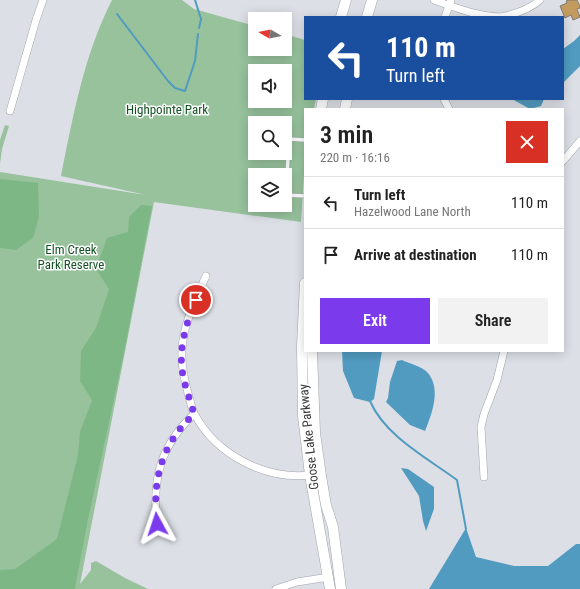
<!DOCTYPE html>
<html lang="en">
<head>
<meta charset="utf-8">
<style>
	:root { --surface:#fff; --page:#f2f2f2; --text:#222; --muted:#767676; --line:#e0e0e0; --accent:#7c3aed }
	body { margin:0; font-family:"Roboto Condensed",sans-serif; background:var(--page); color:var(--text); height:100vh; display:flex; flex-direction:column; font-size:15px; white-space:nowrap }
	* { box-sizing:border-box; margin:0 }
	p { font-size:13px; color:var(--muted) }
	.icon { flex:none; width:22px; height:22px; fill:none; stroke:currentColor; stroke-width:2; stroke-linecap:round; stroke-linejoin:round }
	.map { position:relative; flex:1; overflow:hidden }
	.side { position:absolute; left:304px; top:108px; width:260px; height:244px; display:flex; flex-direction:column; background:var(--surface); border-radius:0px; box-shadow:0 2px 10px #0003 }
	.side>* { flex:none }
	.top-card { position:absolute; left:304px; top:16px; width:260px; height:84px; border-radius:0px; box-shadow:0 2px 10px #0003; background:#1a4fa0; color:#fff; overflow:hidden }
	.needle { width:26px; rotate:279deg }
	.fabs { position:absolute; left:248px; top:12px; display:grid; gap:8px }
	.fabs a { display:grid; place-items:center; width:44px; height:44px; border-radius:0px; background:var(--surface); box-shadow:0 2px 10px #0003; font-size:20px }
	.pin { position:absolute; display:grid; place-items:center; width:34px; height:34px; color:#fff; margin:-17px; border:2px solid #fff; border-radius:50%; box-shadow:0 1px 4px #0007 }
	.me { position:absolute; width:44px; margin:-22px; rotate:355deg; stroke-linejoin:round; filter:drop-shadow(0 0 3px #0008) }
	.turn { display:flex; align-items:center; gap:14px; height:84px; padding:0 16px; font-size:18px }
	.turn .icon { width:52px; height:52px; stroke-width:2.5 }
	.turn b { display:block; font-size:28px; line-height:34px }
	.round { display:grid; place-items:center; flex:none; width:42px; height:42px; border-radius:0px; background:var(--page) }
	.head { display:flex; align-items:center; justify-content:space-between; height:68px; padding:0 16px }
	h1 { font-size:24px; font-weight:600; line-height:30px }
	.primary-button { display:flex; gap:8px; margin-top:auto; padding:8px 16px }
	.primary-button a { flex:1; height:46px; border-radius:0px; background:var(--accent); color:#fff; font-size:16px; font-weight:600; line-height:46px; text-align:center }
	.primary-button a+a { background:var(--page); color:var(--text) }
	ul { padding:0; list-style:none }
	li { display:flex; align-items:center; gap:12px; height:52px; padding:0 16px; border-top:1px solid var(--line) }
	li div { flex:1 }
	li b { display:block; font-size:15px }
	li em { font-style:normal }
	.map>svg:first-child { display:block }
	.green { fill:#97c29c; fill-rule:evenodd }
	.forest { fill:#7eb786 }
	.water { fill:#519bc0 }
	.lines { fill:none; stroke-linecap:round; stroke-linejoin:round }
	.stream { stroke:#519bc0; stroke-width:2 }
	.building { fill:#c39b5e; stroke:#7f7b76 }
	.lane-casing { stroke:#a0a4aa; stroke-width:4.5 }
	.street-casing { stroke:#a0a4aa; stroke-width:8 }
	.secondary-casing { stroke:#a0a4aa; stroke-width:11 }
	.lane { stroke:#fff; stroke-width:3.5 }
	.street { stroke:#fff; stroke-width:7 }
	.secondary { stroke:#fff; stroke-width:10 }
	.route { stroke:#7c3aed; stroke-width:7; stroke-dasharray:0 12.6 }
	.labels { text-anchor:middle; stroke-width:3; stroke-linejoin:round; paint-order:stroke }
	.park-label { font-size:13px; fill:#145224; stroke:#fff }
	.street-label { font-size:13px; fill:#383a3c; stroke:#fff }
</style>
</head>
<body>
<div class="map">
<svg width="580" height="589" viewBox="0 0 580 589">
	<rect width="100%" height="100%" fill="#dce0e6"/>
	<g class="green">
		<path d="M112,0H182L194,9L255,26V49H285V34L305,40V99H316L314,109H305V159L301,222L154,202L80,584L91,570V563L96,561L125,578L148,589H0V172L146,195L61,176C73,116 84,55 112,0ZM255,71H285V101H255ZM255,123H285V153H255ZM255,175H285V205H255Z"/>
		<path d="M5,125L9,126L2,149L0,164V140Z"/>
	</g>
	<g class="forest">
		<path d="M0,179L38,183L39,217L33,238L16,250L0,248Z"/>
		<path d="M141,205L152,206L124,353L88,519L75,588L74,589H0V570L15,569L57,539L78,455L80,432L92,400L80,381L81,351L96,328L109,289L96,269L107,238L128,232L129,217Z"/>
	</g>
	<g class="water">
		<path d="M580,35V66L563,83V49L574,41Z"/>
		<path d="M512,99H544L541,106L530,109Z"/>
		<path d="M342,351H382L374,399L370,402L354,398L343,371Z"/>
		<path d="M402,360C408,363 423,367 427,372C442,388 432,414 425,431L410,425L386,402L388,398L390,382L397,361Z"/>
		<path d="M401,468L408,469L434,487V509L426,531L423,521L419,496Z"/>
		<path d="M466,528L476,557L514,566H548L576,544H580V589H429Z"/>
	</g>
	<g class="lines">
		<g class="stream">
			<path d="M195,0L201,19L199,28"/>
			<path d="M117,14L168,81L175,88L185,91L195,61L198,34"/>
			<path d="M370,401C385,436 427,458 457,480L466,529"/>
		</g>
	</g>
	<path class="building" d="M569,0H577L580,6V8L577,9L580,17L573,20L571,15L565,18L560,6L567,3L566,1Z"/>
	<g class="lines">
		<defs>
			<path id="lane" d="M305,140L289,139L286,195L305,196"/>
			<g id="street">
				<path d="M434,0C456,8 477,16 501,17"/>
				<path d="M445,17L451,0"/>
				<path d="M501,17C515,14 529,10 540,0"/>
				<path d="M444,99L449,109"/>
				<path d="M10,111L36,20L43,0"/>
				<path d="M563,161L580,141"/>
				<path d="M206,276C196,299 183,324 182,350C181,369 186,386 191,404C192,408 193,412 195,415C217,455 265,480 310,475"/>
				<path d="M484,477L481,427L484,414L497,380L504,351"/>
				<path d="M157,524C152,479 160,446 194,414"/>
				<path d="M276,589L297,582L329,577"/>
			</g>
			<g id="secondary">
				<path d="M341,17L346,0"/>
				<path d="M367,17L372,0"/>
				<path d="M321,109L323,99"/>
				<path d="M345,109L347,99"/>
				<path d="M305,283L302,346L303,416L310,475L330,589"/>
				<path d="M312,351L315,433L321,476L326,505L333,527L341,589"/>
			</g>
		</defs>
		<use href="#lane" class="lane-casing"/>
		<use href="#street" class="street-casing"/>
		<use href="#secondary" class="secondary-casing"/>
		<use href="#lane" class="lane"/>
		<use href="#street" class="street"/>
		<use href="#secondary" class="secondary"/>
	</g>
	<g class="lines">
		<path class="route" d="M157,524C152,480 161,445 194,414C190,399 184,385 182,369C179,346 187,321 196,300"/>
	</g>
	<g class="labels">
		<g class="park-label">
			<text x="167" y="114">Highpointe Park</text>
			<text x="71" y="254">Elm Creek<tspan x="71" dy="15">Park Reserve</tspan></text>
		</g>
		<g class="street-label">
			<text transform="translate(308 437) rotate(-96)" y="5">Goose Lake Parkway</text>
		</g>
	</g>
</svg>
<div class="fabs">
<a><svg class="needle" viewBox="-14 -14 28 28"><path d="M0-13l5 13h-10z" fill="#e53935"/><path d="M0 13l5-13h-10z" fill="#767676"/></svg></a>
<a><svg class="icon" aria-label="sound" viewBox="0 0 24 24"><path d="M4 9h4l5-4v14l-5-4H4zM17 9q2 3 0 6"/></svg></a>
<a><svg class="icon" aria-label="search" viewBox="0 0 24 24"><circle cx="10" cy="10" r="6"/><path d="M15 15l6 6"/></svg></a>
<a><svg class="icon" aria-label="layers" viewBox="0 0 24 24"><path d="M12 4l9 5-9 5-9-5zM3 14l9 5 9-5"/></svg></a>
</div>
<div class="pin" style="left:196px;top:300px;background:#d93025"><svg class="icon" aria-label="arrive" viewBox="0 0 24 24"><path d="M6 21V4h12l-3 4 3 4H6"/></svg></div>
<svg class="me" style="left:157px;top:524px" viewBox="-20 -20 40 40"><path d="M0-17L14 15 0 8-14 15z" fill="#7c3aed" stroke="#fff" stroke-width="4"/></svg>
<div class="top-card">
<div class="turn"><svg class="icon" aria-label="left" viewBox="0 0 24 24"><path d="M17 20v-9H6M10 6l-5 5 5 5"/></svg><div><b>110 m</b>Turn left</div></div>
</div>
<section class="side">
<div class="head"><div><h1>3 min</h1><p>220 m · 16:16</p></div><a class="round" style="background:#d93025;color:#fff"><svg class="icon" aria-label="close" viewBox="0 0 24 24"><path d="M6 6l12 12M18 6L6 18"/></svg></a></div>
<ul>
<li><svg class="icon" aria-label="left" viewBox="0 0 24 24"><path d="M17 20v-9H6M10 6l-5 5 5 5"/></svg><div><b>Turn left</b><p>Hazelwood Lane North</p></div><em>110 m</em></li>
<li><svg class="icon" aria-label="arrive" viewBox="0 0 24 24"><path d="M6 21V4h12l-3 4 3 4H6"/></svg><div><b>Arrive at destination</b></div><em>110 m</em></li>
</ul>
<div class="primary-button"><a>Exit</a><a>Share</a></div>
</section>
</div>
</body>
</html>
